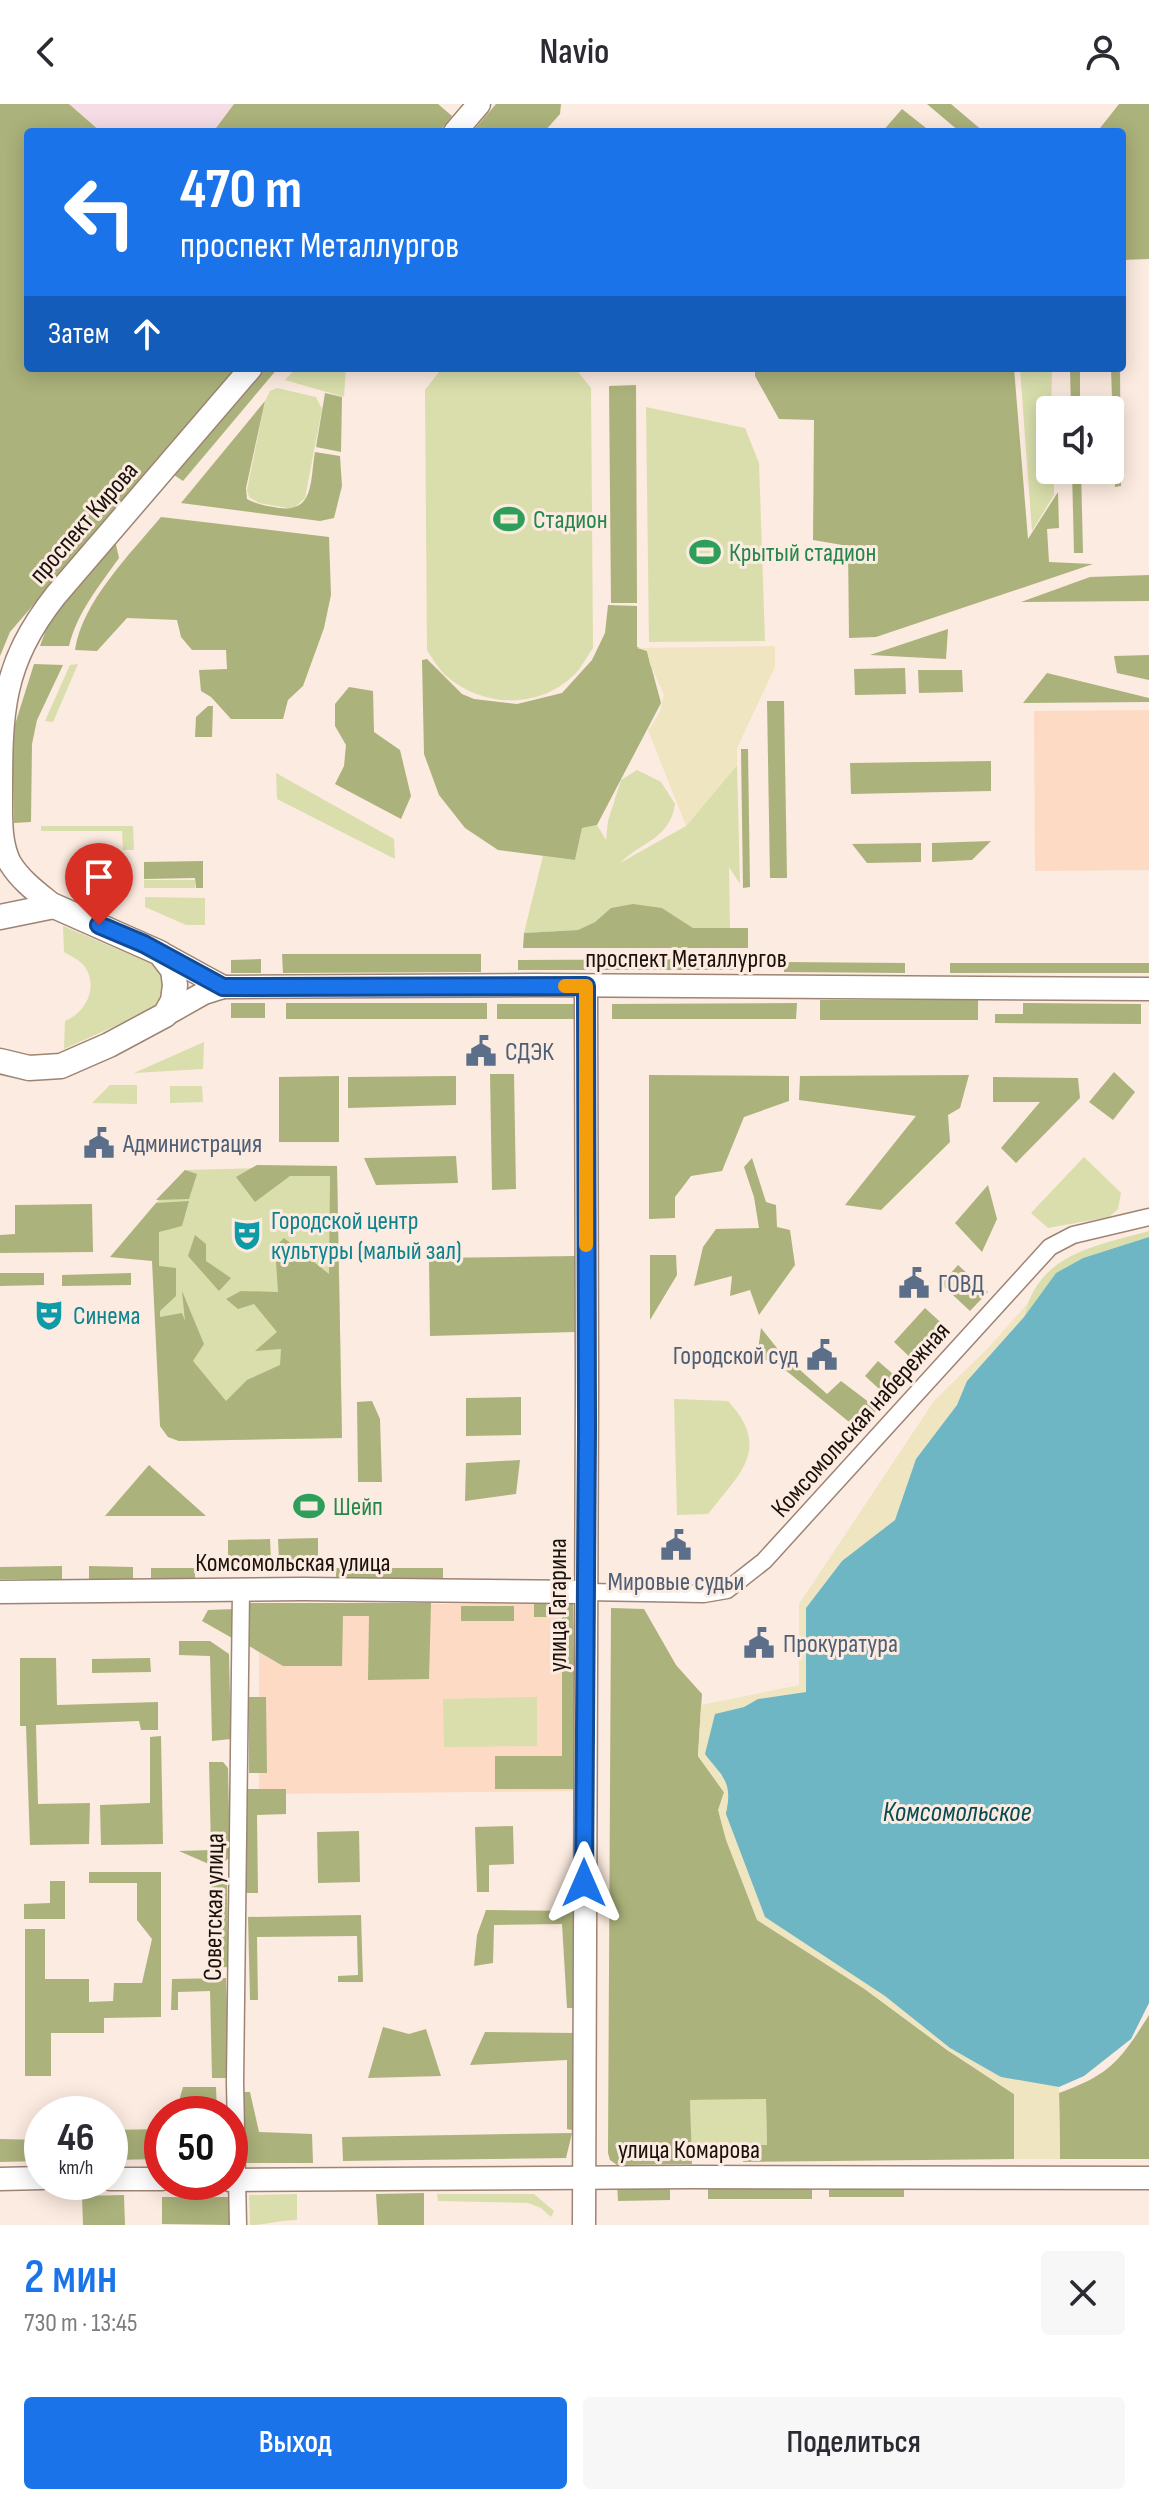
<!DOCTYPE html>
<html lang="ru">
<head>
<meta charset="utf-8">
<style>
	:root { --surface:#fff; --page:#f7f7f7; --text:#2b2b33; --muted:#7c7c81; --accent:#1a73e8 }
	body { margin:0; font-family:"Sofia Sans Condensed",sans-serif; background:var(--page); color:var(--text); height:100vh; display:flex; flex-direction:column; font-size:30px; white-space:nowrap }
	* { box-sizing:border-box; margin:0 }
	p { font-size:26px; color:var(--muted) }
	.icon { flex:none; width:44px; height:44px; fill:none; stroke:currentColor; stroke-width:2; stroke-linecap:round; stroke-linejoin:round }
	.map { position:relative; height:2121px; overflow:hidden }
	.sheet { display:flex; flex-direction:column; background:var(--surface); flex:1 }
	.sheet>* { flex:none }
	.top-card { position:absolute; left:24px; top:24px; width:1102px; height:244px; border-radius:8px; box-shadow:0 4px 20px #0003; background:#1a73e8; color:#fff; overflow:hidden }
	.tools { position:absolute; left:1036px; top:292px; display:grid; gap:16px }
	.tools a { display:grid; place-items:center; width:88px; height:88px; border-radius:8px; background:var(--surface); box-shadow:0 4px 20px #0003; font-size:40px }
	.speed { position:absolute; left:24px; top:1992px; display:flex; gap:16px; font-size:40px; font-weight:700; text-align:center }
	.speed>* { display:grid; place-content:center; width:104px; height:104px; border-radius:50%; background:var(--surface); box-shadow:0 4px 20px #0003; line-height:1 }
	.speed small { font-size:20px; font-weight:400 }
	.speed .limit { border:12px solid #d22; background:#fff; color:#111 }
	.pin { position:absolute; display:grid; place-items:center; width:68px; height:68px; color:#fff; margin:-82px -34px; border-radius:50% 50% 50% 0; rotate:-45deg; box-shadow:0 0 8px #0007 }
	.pin .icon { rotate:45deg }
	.me { position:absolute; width:88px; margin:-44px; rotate:0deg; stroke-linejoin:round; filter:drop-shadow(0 0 6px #0008) }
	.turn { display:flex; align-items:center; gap:28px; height:168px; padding:0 24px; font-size:36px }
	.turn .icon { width:104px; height:104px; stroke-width:2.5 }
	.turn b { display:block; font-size:56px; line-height:68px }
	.then { display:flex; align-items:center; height:76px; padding:0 24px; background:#0003; gap:16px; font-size:30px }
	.round { display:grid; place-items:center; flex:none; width:84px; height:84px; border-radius:8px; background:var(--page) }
	.overview { display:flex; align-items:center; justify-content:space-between; height:136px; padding:0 24px }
	h1 { font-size:48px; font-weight:600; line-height:60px; color:var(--accent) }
	.button { display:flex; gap:16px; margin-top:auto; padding:16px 24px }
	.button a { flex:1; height:92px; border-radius:8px; background:var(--accent); color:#fff; font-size:32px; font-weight:600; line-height:92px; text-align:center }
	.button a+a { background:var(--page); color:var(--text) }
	header { display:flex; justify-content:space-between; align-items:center; height:104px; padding:0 24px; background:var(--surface); font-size:36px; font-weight:600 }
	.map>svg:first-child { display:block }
	.built { fill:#fddac3 }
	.medical { fill:#f6dde5 }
	.green { fill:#d9deac }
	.forest { fill:#acb27b }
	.sand { fill:#efe5c0 }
	.water { fill:#6eb6c3 }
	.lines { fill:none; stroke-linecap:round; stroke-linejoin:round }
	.street-casing { stroke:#9d8473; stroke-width:19 }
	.secondary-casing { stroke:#9d8473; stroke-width:25 }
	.primary-casing { stroke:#9d8473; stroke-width:27 }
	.street { stroke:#fff; stroke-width:16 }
	.secondary { stroke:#fff; stroke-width:22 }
	.primary { stroke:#fff; stroke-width:24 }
	.route-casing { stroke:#114b97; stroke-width:20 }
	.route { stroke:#1a73e8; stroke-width:14 }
	.slow { stroke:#f59e0b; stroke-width:14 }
	.labels { text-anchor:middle; stroke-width:6; stroke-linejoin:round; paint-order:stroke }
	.leisure-label { font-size:26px; fill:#27864d; stroke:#fcebe0; text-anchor:start }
	.street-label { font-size:26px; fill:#1a110b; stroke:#fcebe0 }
	.service-label { font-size:26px; fill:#4e5e75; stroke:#fcebe0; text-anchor:start }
	.culture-label { font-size:26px; fill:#0d838f; stroke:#fcebe0; text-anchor:start }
	.water-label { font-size:28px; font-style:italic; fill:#074b54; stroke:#fcebe0 }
</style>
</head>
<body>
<header><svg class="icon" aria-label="back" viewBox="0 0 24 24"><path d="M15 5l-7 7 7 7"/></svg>Navio<svg class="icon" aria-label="person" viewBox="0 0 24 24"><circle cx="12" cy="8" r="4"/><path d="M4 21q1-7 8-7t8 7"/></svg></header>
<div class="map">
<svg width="1149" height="2121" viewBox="0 0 1149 2121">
	<rect width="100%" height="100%" fill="#fcebe0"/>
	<g class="built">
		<path d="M1149,606V766L1035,767L1034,607Z"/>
		<path d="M259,1500H576L577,1687L259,1690Z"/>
	</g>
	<path class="medical" d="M69,0H234L213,28H101Z"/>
	<g class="green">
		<path d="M296,264H346L344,293L285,276Z"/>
		<path d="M442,264H575L591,284L593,544C587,552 582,563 575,570C539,606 482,604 445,571C438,564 432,554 427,546L425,286Z"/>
		<path d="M1020,264H1052L1050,366H1054V391L1032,427Z"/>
		<path d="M277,284L316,293L322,305L305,394L293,405L259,399L249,393L247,386L265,297L270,287Z"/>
		<path d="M646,303L745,324L759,359L765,537L649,538Z"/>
		<path d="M78,560L53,618L45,617L70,561Z"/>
		<path d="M737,661L740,780L729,763L730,825L693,824L662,804H611L595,818L578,826L524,829L543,752L575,756L582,724L597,721L606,736L608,717L621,676L637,666L661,678L675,700C670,735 641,738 620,759L686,722Z"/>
		<path d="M276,669L394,735L395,755L277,695Z"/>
		<path d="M41,722H133L134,746H123L122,727H41Z"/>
		<rect x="144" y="776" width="51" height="8"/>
		<path d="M145,793L205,794V821H186L145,803Z"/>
		<path d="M63,822L150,859C167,873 167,886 155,904L64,945L65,917C85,909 99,884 85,863C80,856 71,852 64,848Z"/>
		<path d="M204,938L203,965L134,969Z"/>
		<path d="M110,981H137V1000L92,999Z"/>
		<path d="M202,982L203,998L170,999V982Z"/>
		<path d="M1084,1053L1121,1089L1118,1105L1109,1113L1048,1124L1031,1109Z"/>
		<path d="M337,1062L342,1334L179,1337L168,1333L160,1322L156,1099L185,1066Z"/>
		<path d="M1149,1127V1133L1083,1154L1056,1169L1024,1213C1038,1150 1095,1142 1149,1127Z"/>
		<path d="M674,1295L728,1297C772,1345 740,1369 708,1410L677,1411Z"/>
		<path d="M537,1593V1642L444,1643L443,1595Z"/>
		<path d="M766,1995L767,2041L691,2042L690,1996Z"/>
		<path d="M297,2090V2116C280,2116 267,2121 250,2121L249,2091Z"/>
		<path d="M437,2090H534L554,2107L551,2113L541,2104L528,2099L438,2097Z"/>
	</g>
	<g class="forest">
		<path d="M0,0H69L101,28H28V264H237L10,528L0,552Z"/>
		<path d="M234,0H438L452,12L439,28H213Z"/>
		<path d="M496,0H561L560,10L544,28H472Z"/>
		<path d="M927,0H951L984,28H960Z"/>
		<path d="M1119,0H1149V155L1122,156V28H1097Z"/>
		<path d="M902,5L931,28H882Z"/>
		<path d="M264,264H278L183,377L174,371Z"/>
		<path d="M755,264H1014L1028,435L1058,388L1059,424L1047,425L1049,458L1093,460L876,533L849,534L848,442L813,436L814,316L779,315L755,272Z"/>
		<path d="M1070,264H1080V306H1071Z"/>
		<path d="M1111,264H1120L1121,382L1115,383Z"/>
		<path d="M636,281L637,499H611L609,282Z"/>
		<path d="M325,289L342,293L341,348L316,343Z"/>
		<path d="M265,297L246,384L247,395C258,401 267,402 279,404C315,409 310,375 315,348L340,352L342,382L334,414L320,417L181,399Z"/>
		<path d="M1072,366H1081L1083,449H1074Z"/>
		<path d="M161,413L329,433L331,491L324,524L303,582L288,596L283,615H231L211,593L201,587L199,566L227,565L226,546H192L181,533L177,516L127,514L97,547L75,546C82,498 130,450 161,413Z"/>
		<path d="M115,436L119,454C99,482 77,509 69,542H40L50,515Z"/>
		<path d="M1149,471V497L1021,498L1090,473Z"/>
		<path d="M608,501L637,502V543L647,547L661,599L597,721L582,724L575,756L498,746L465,724L439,691L424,650L422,556L427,555L462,590L474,595L517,600L562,589L592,556L605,529Z"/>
		<path d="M948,525L946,555L870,551Z"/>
		<path d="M1149,551V576L1117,569L1114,552Z"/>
		<path d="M34,560L63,561L37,616L32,640L31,718L14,719L12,630Z"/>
		<path d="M905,564L906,590L855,591L854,565Z"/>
		<path d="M918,566H962L963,588L919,589Z"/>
		<path d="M1047,569L1149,594V598L1023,599Z"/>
		<path d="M349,583L373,587L374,628L400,646L411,692L401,715L335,680L344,662L346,641L335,622V600Z"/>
		<path d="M767,597H784L787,774H770Z"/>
		<path d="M208,602H213L212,633H195L196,613Z"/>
		<path d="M741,645H748L750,783L743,784Z"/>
		<path d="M991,657V687L851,690L850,659Z"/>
		<path d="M991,737L972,756L932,758V739Z"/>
		<path d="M921,739V758L867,759L852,740Z"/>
		<path d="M203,757V784H196L195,774L144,775V758Z"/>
		<path d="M633,800L662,804L693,824H748V844H523L524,829L578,826L595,818L611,804Z"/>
		<path d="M282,850H481V868L283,869Z"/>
		<path d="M261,855V869H231V856Z"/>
		<path d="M742,855V866H518V856Z"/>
		<path d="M784,858L905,859V869L784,868Z"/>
		<rect x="950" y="859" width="199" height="10"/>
		<rect x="820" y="896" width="158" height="20"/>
		<rect x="231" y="899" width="34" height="15"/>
		<rect x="286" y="899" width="201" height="16"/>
		<path d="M797,899L796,915H612V900Z"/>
		<path d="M1023,899L1141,900V920L995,919V910H1023Z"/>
		<rect x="497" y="900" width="77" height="15"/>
		<path d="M1114,968L1135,988L1113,1016L1089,998Z"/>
		<path d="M490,970H514L516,1085L492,1086Z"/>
		<path d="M649,971L789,972V997L744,1013L722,1067L691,1072L675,1093V1114L649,1115Z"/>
		<path d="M969,971L960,1004L948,1011L950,1038L881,1106L845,1101L916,1012L799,996L800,972Z"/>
		<path d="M339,972V1038H279V973Z"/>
		<path d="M456,972V1001L348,1004V973Z"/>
		<path d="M993,973L1078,974L1080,994L1016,1059L1001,1044L1040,998H993Z"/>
		<path d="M456,1052L458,1079L376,1081L364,1054Z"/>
		<path d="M752,1054L766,1098L776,1101L777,1123L790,1126L795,1161L759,1211L750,1186L730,1192L732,1172L694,1182L703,1143L716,1125L759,1124L754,1093L744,1063Z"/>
		<path d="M257,1061L337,1062L342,1334L179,1337L168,1333L160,1322L152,1157L110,1153L156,1099L189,1097L182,1122L159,1128V1162L176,1164V1192L160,1207V1213L182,1209L185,1217L182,1187L204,1240L193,1257L226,1297L247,1276L280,1261L281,1245L255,1247L277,1228L254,1200L238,1205L226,1195L241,1187L278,1188L275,1143L284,1134L329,1170L330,1072H290L255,1098L236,1073Z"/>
		<path d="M185,1066L197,1070L189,1095L156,1096Z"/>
		<path d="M988,1081L997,1115L982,1148L955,1119Z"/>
		<path d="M92,1100L93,1148L0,1149V1131L15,1130V1101Z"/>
		<path d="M195,1131L206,1140V1157L231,1174L219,1187L188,1152Z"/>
		<path d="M650,1151H676L677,1171L650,1216Z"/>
		<path d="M575,1152L576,1228L430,1232L429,1154Z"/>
		<path d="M958,1161L988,1188L970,1207L941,1180Z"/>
		<path d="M0,1169H44V1181L0,1182Z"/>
		<path d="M131,1169V1181L62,1182V1171Z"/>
		<path d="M925,1204L949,1226L917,1260L894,1238Z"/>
		<path d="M761,1224L781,1249L827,1290L841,1277L878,1305L859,1326L773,1256H742L743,1250L758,1246Z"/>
		<path d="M878,1257L901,1277L888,1293L865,1272Z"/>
		<path d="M521,1293V1331L466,1332V1294Z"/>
		<path d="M372,1297L380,1315L382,1378H358L357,1298Z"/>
		<path d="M520,1356L516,1390L465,1397L466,1359Z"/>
		<path d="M149,1361L206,1412H105Z"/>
		<path d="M318,1434V1455L279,1456L278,1435Z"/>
		<path d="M270,1435L271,1456H228V1436Z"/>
		<path d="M62,1462V1475H0V1463Z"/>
		<path d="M89,1462L133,1463V1476L89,1475Z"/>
		<rect x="151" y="1464" width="44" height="13"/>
		<rect x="336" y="1464" width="107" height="14"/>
		<path d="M248,1499H431L429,1575L368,1576L369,1512H343L342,1562H283L249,1542Z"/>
		<path d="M534,1499L573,1500L576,1685H495V1652H562V1513H534Z"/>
		<rect x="461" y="1502" width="53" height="15"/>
		<path d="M611,1504L644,1505L676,1561L702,1590L698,1652L866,1886L947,1946L1014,1990V2055L743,2058L742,2041H767L766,1995L690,1996L692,2060L617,2061L610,2056L608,2049Z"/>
		<path d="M234,1505L232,1534L202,1517L208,1506Z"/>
		<path d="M179,1537H210L229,1550L231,1635L212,1637L210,1552L179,1551Z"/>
		<path d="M20,1554H56L57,1601L158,1598V1626H141L139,1617L36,1621L38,1700L90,1699L89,1740L30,1741L26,1622H20Z"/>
		<path d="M150,1554L151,1568L92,1569V1555Z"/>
		<path d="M249,1593H266L267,1669H249Z"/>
		<path d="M161,1632L163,1740L101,1741L100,1701L150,1699V1633Z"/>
		<path d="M209,1658H223L228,1664L230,1753L222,1760L211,1761L179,1747L211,1746Z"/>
		<path d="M244,1685H286V1710L257,1711L258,1789H246Z"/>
		<path d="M513,1722L514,1760L489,1761V1788H477L475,1723Z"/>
		<path d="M359,1727L360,1778L318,1779L317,1728Z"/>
		<path d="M89,1768H161V1913L104,1914V1929H51V1972H25V1825H45V1875H89V1898L113,1897L114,1879H142L152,1835L137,1816V1779H89Z"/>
		<path d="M50,1777H65V1815H24V1800L50,1799Z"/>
		<path d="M227,1778L228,1863L212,1864L211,1779Z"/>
		<path d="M486,1806L576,1807L578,1904H567L562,1820L494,1821L493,1859L474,1862L477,1831Z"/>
		<path d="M361,1811L363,1878H338V1872L358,1871L357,1832L257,1833L258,1896H250L248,1813Z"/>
		<path d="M226,1874L229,1974H212L210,1887L178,1888V1906H171L172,1875Z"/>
		<path d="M1149,1911V2055H1060L1059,1989C1111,1970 1120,1957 1149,1911Z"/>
		<path d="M383,1923L409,1930L426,1925L441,1972L368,1974Z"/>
		<path d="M485,1928L574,1929L576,2027L567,2025V1956L470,1961Z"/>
		<path d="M183,1983H216L217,2010H175Z"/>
		<path d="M244,1988H250L259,2028L312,2030L313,2059H245Z"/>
		<path d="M162,2025V2055L110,2056V2026Z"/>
		<path d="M572,2029L566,2054L343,2057L342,2033Z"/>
		<path d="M0,2035L42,2036V2057L0,2058Z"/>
		<path d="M670,2077V2096L618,2097L617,2079Z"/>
		<path d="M812,2078V2095H708V2079Z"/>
		<rect x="829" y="2080" width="75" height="13"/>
		<path d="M424,2089V2121H378L376,2090Z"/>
		<path d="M124,2091L125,2121H83L82,2092Z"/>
		<path d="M162,2093H229L230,2121L162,2120Z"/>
	</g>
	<g class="sand">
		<path d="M775,542V563L737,644V661L686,722L648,626L659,610L664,591L650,560L647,547L637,544Z"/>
		<path d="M1027,1200L1024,1213L967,1277L957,1301L916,1355L895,1416L842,1457L806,1504V1588L758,1595L744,1603L715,1610L719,1670L727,1677L729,1695L726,1710L885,1892L950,1944L1001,1973L1059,1983L1060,2055H1014V1990L948,1946L866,1886L757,1816L726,1736L718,1706L724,1688L698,1652L701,1601L799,1581V1500L934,1297L989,1243Z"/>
	</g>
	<path class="water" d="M1149,1133V1899L1131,1935L1084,1972L1059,1983L1001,1973L950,1944L885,1892L765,1813L726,1710C733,1677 723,1674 705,1650L715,1610L744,1603L758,1595L806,1588V1504L842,1457L895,1416L916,1355L957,1301L967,1277L1024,1213L1056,1169L1083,1154Z"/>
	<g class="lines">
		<defs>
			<g id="street">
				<path d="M585,1488L704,1490L727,1486L764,1457L1050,1143L1073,1131L1149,1113"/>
				<path d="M238,2121L235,1979L241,1486"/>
			</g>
			<g id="secondary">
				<path d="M455,28L479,0"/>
				<path d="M54,802C38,789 21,777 10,759C0,740 1,715 1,693C1,608 1,561 56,491L251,264"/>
				<path d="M161,849L223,883"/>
				<path d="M165,911L204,889L223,883L535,881L1149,885"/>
				<path d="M0,1488L303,1485L585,1488"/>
				<path d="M0,2075L42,2074"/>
				<path d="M110,2075H162"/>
				<path d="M230,2076L691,2073L1149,2074"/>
				<path d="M584,2121L587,1277L586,882"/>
			</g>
			<path id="primary" d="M0,813L54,802L160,849L173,866L175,881L173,897L165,911L109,941L61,962L29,964L0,957"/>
		</defs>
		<use href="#street" class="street-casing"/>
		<use href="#secondary" class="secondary-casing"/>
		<use href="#primary" class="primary-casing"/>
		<use href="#street" class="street"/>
		<use href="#secondary" class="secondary"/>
		<use href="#primary" class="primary"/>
	</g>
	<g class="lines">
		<defs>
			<path id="route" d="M99,821L144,840L223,883L586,882L587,1325L584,1779"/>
		</defs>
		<use href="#route" class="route-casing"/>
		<use href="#route" class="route"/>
		<path class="slow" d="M565,882H586V1141"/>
	</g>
	<defs>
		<symbol id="stadium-bare" viewBox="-9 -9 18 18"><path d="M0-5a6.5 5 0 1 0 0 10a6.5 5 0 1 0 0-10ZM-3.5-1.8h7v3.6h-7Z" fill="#2e9e5b" stroke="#fcebe0" stroke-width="2.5" paint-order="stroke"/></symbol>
		<symbol id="civic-bare" viewBox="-9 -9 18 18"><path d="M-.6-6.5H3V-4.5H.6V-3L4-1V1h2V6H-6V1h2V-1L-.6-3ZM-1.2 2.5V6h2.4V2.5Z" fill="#5c6f8a" stroke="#fcebe0" stroke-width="2.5" paint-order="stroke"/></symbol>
		<symbol id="theatre-bare" viewBox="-9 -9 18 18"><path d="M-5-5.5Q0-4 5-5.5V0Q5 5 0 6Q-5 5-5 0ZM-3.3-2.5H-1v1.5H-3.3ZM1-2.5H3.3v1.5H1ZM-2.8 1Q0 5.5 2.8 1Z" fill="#0f9aa8" stroke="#fcebe0" stroke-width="2.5" paint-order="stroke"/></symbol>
	</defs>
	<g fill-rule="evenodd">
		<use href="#stadium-bare" x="487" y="393" width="44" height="44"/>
		<use href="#stadium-bare" x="683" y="426" width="44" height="44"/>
		<use href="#civic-bare" x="459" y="925" width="44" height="44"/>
		<use href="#civic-bare" x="77" y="1017" width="44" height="44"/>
		<use href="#theatre-bare" x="225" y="1109" width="44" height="44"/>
		<use href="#civic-bare" x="892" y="1157" width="44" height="44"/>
		<use href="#theatre-bare" x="27" y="1189" width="44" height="44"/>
		<use href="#civic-bare" x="800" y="1229" width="44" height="44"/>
		<use href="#stadium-bare" x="287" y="1380" width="44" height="44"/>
		<use href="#civic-bare" x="654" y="1419" width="44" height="44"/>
		<use href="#civic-bare" x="737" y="1517" width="44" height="44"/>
	</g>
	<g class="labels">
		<g class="leisure-label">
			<text x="533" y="424">Стадион</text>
			<text x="729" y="457">Крытый стадион</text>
			<text x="333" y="1411">Шейп</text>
		</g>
		<g class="street-label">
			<text transform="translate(83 418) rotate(-49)" y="9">проспект Кирова</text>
			<text x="686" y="863">проспект Металлургов</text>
			<text transform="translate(860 1315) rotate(-48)" y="9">Комсомольская набережная</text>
			<text x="293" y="1467">Комсомольская улица</text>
			<text transform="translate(557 1501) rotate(-90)" y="9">улица Гагарина</text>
			<text transform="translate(213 1803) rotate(-89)" y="9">Советская улица</text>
			<text x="689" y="2054">улица Комарова</text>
		</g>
		<g class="service-label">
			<text x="505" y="956">СДЭК</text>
			<text x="123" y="1048">Администрация</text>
			<text x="938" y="1188">ГОВД</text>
			<text x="798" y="1260" text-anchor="end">Городской суд</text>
			<text x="676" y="1486" text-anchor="middle">Мировые судьи</text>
			<text x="783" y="1548">Прокуратура</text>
		</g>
		<g class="culture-label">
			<text x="271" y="1125">Городской центр<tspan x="271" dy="30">культуры (малый зал)</tspan></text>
			<text x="73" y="1220">Синема</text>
		</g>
		<g class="water-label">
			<text x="957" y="1717">Комсомольское</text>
		</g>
	</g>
</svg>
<div class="tools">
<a><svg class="icon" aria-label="sound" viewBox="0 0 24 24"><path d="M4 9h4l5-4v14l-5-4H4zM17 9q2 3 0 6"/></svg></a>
</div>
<div class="speed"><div>46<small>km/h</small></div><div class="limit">50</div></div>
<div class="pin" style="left:99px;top:821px;background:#d93025"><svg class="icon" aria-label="arrive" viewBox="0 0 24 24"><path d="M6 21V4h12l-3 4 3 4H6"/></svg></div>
<svg class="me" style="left:584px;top:1779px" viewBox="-20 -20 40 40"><path d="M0-17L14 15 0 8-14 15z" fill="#1a73e8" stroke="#fff" stroke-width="4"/></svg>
<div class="top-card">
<div class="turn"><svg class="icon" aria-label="left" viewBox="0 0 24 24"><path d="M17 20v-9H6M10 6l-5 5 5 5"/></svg><div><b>470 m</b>проспект Металлургов</div></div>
<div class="then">Затем<svg class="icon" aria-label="ahead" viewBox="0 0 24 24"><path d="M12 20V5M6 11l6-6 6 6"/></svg></div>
</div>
</div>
<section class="sheet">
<div class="overview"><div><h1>2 мин</h1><p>730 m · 13:45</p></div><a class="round"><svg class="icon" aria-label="close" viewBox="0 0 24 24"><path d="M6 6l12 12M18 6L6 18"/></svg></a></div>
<div class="button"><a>Выход</a><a>Поделиться</a></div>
</section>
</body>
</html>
